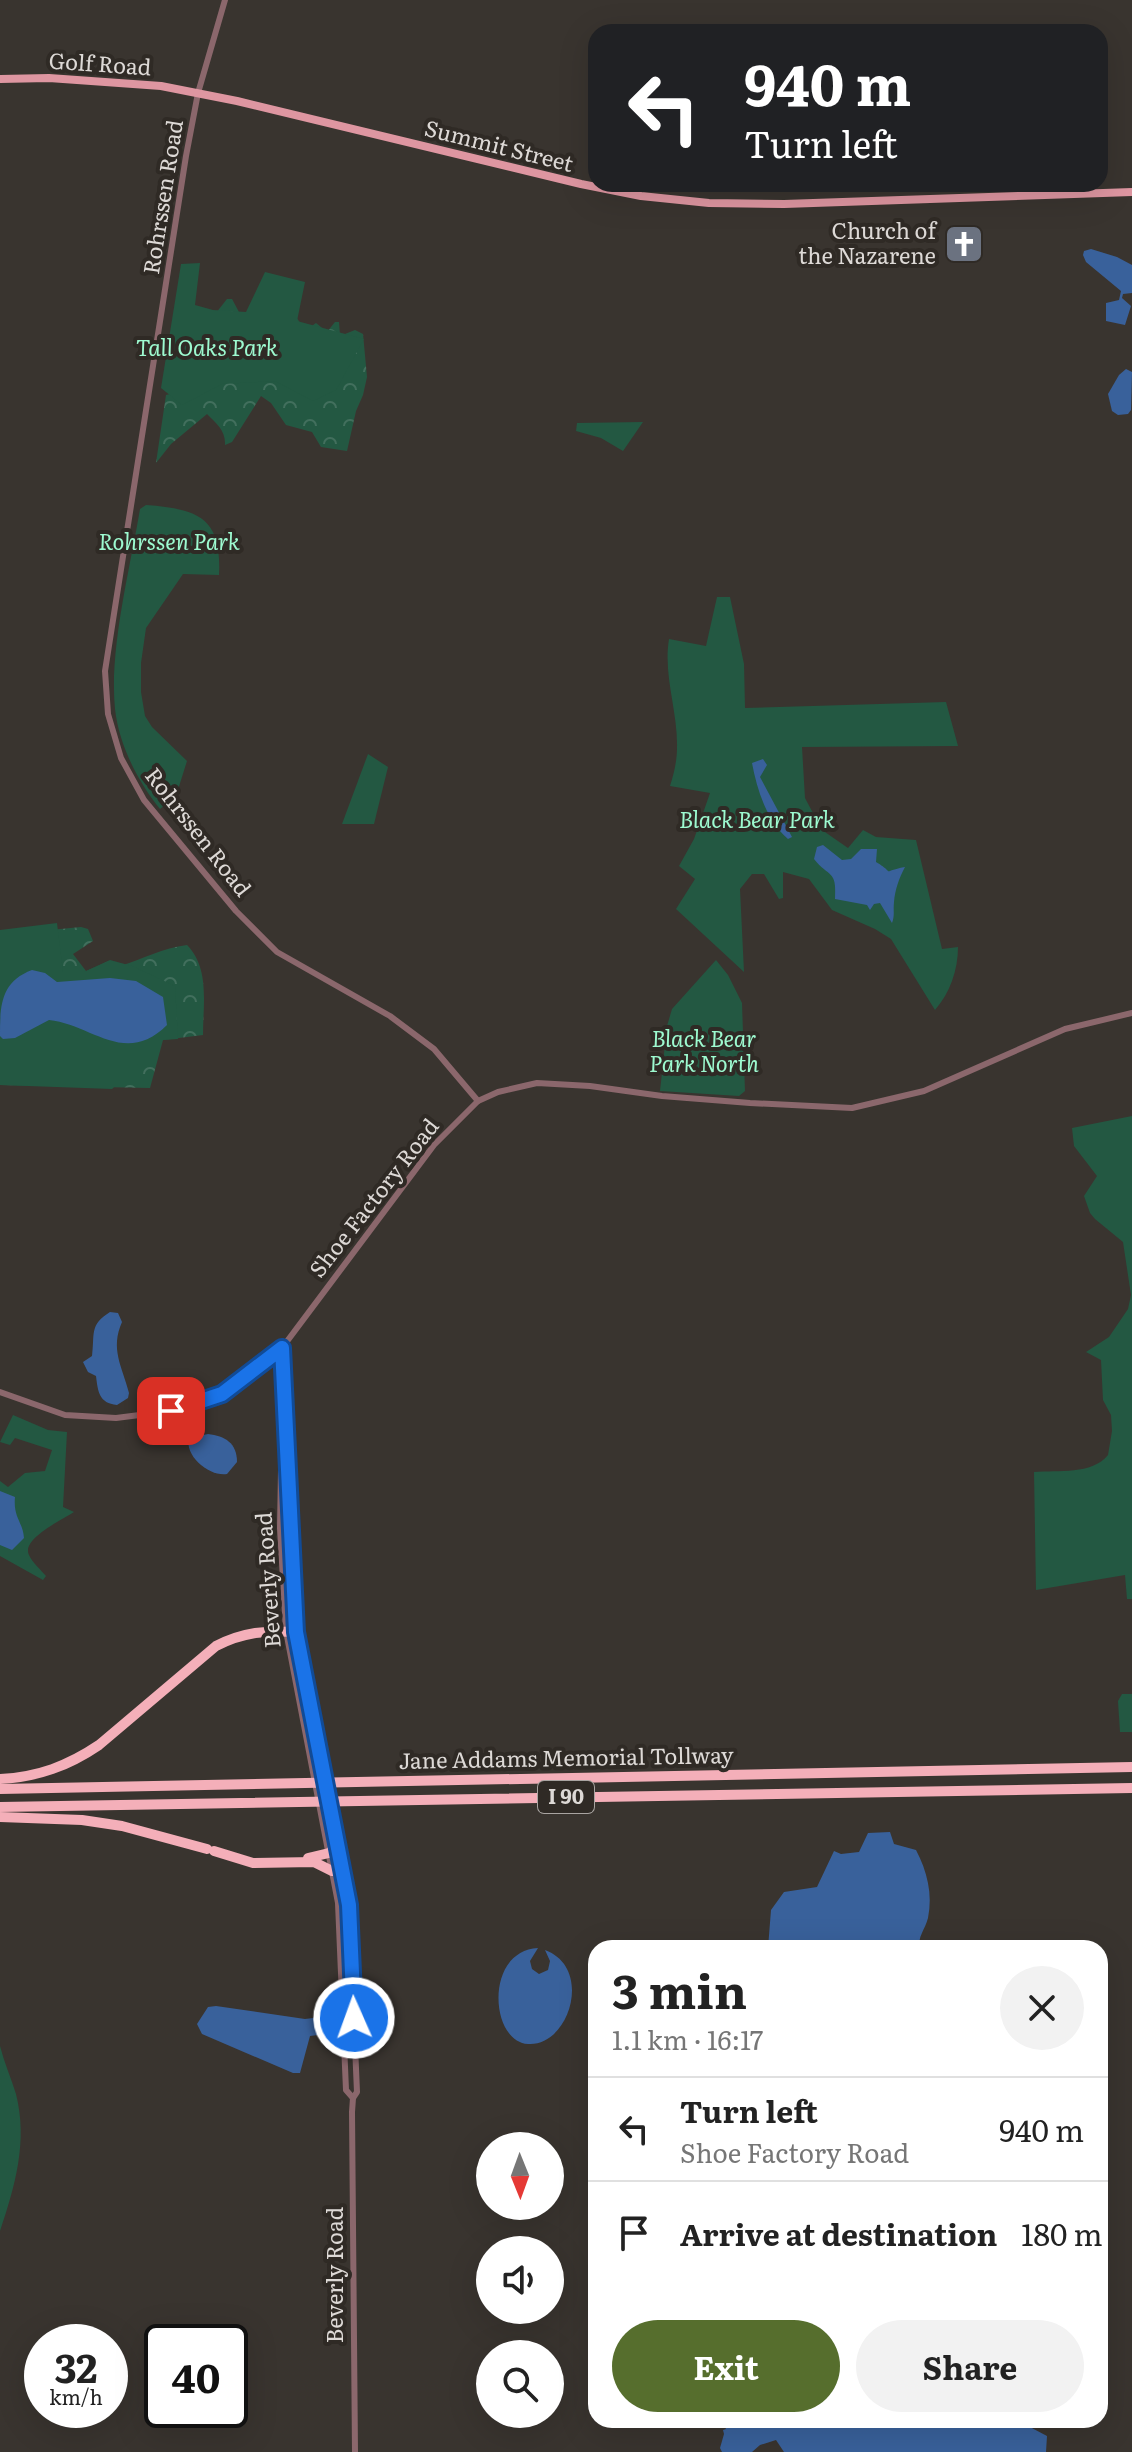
<!DOCTYPE html>
<html lang="en">
<head>
<meta charset="utf-8">
<style>
	:root { --surface:#fff; --page:#f2f2f2; --text:#222; --muted:#767676; --line:#e0e0e0; --accent:#566e2d }
	body { margin:0; font-family:Literata,serif; background:var(--page); color:var(--text); height:100vh; display:flex; flex-direction:column; font-size:30px; white-space:nowrap }
	* { box-sizing:border-box; margin:0 }
	p { font-size:26px; color:var(--muted) }
	.icon { flex:none; width:44px; height:44px; fill:none; stroke:currentColor; stroke-width:2; stroke-linecap:round; stroke-linejoin:round }
	.map { position:relative; flex:1; overflow:hidden }
	.details { position:absolute; left:588px; top:1940px; width:520px; height:488px; display:flex; flex-direction:column; background:var(--surface); border-radius:24px; box-shadow:0 8px 32px #0002 }
	.details>* { flex:none }
	.hud { position:absolute; left:588px; top:24px; width:520px; height:168px; border-radius:24px; box-shadow:0 8px 32px #0002; background:#202124; color:#fff; overflow:hidden }
	.needle { width:52px; rotate:179deg }
	.controls { position:absolute; left:476px; top:2132px; display:grid; gap:16px }
	.controls a { display:grid; place-items:center; width:88px; height:88px; border-radius:50%; background:var(--surface); box-shadow:0 8px 32px #0002; font-size:40px }
	.speed { position:absolute; left:24px; top:2324px; display:flex; gap:16px; font-size:40px; font-weight:700; text-align:center }
	.speed>* { display:grid; place-content:center; width:104px; height:104px; border-radius:50%; background:var(--surface); box-shadow:0 8px 32px #0002; line-height:1 }
	.speed small { font-size:20px; font-weight:400 }
	.speed .limit { border:4px solid #111; border-radius:12px; background:#fff; color:#111 }
	.pin { position:absolute; display:grid; place-items:center; width:68px; height:68px; color:#fff; margin:-34px; border-radius:16px; box-shadow:0 4px 12px #0006 }
	.me { position:absolute; width:88px; margin:-44px; rotate:358deg; stroke-linejoin:round; filter:drop-shadow(0 0 6px #0008) }
	.turn { display:flex; align-items:center; gap:28px; height:168px; padding:0 24px; font-size:36px }
	.turn .icon { width:104px; height:104px; stroke-width:2.5 }
	.turn b { display:block; font-size:56px; line-height:68px }
	.round { display:grid; place-items:center; flex:none; width:84px; height:84px; border-radius:42px; background:var(--page) }
	.head { display:flex; align-items:center; justify-content:space-between; height:136px; padding:0 24px }
	h1 { font-size:48px; font-weight:700; line-height:60px }
	.action { display:flex; gap:16px; margin-top:auto; padding:16px 24px }
	.action a { flex:1; height:92px; border-radius:48px; background:var(--accent); color:#fff; font-size:32px; font-weight:700; line-height:92px; text-align:center }
	.action a+a { background:var(--page); color:var(--text) }
	ul { padding:0; list-style:none }
	li { display:flex; align-items:center; gap:24px; height:104px; padding:0 24px; border-top:2px solid var(--line) }
	li div { flex:1 }
	li b { display:block; font-size:30px }
	li em { font-style:normal }
	.map>svg:first-child { display:block }
	.forest { fill:url(#forest-crowns) }
	.park { fill:#235842 }
	.water { fill:#39619b }
	.lines { fill:none; stroke-linecap:round; stroke-linejoin:round }
	.minor { stroke:#8b676c; stroke-width:6 }
	.major { stroke:#de96a1; stroke-width:8 }
	.highway { stroke:#f4afb9; stroke-width:10 }
	.route-casing { stroke:#114b97; stroke-width:20 }
	.route { stroke:#1a73e8; stroke-width:14 }
	.labels { text-anchor:middle; stroke-width:8; stroke-linejoin:round; paint-order:stroke }
	.shield { fill:#2f2a25; stroke:#a9a4a1; stroke-width:2 }
	.shield-label { font-size:20px; font-weight:bold; fill:#ddd9d6 }
	.street-label { font-size:22px; fill:#ddd9d6; stroke:#2f2a25 }
	.poi-label { font-size:22px; fill:#ddd9d6; stroke:#2f2a25; text-anchor:end }
	.park-label { font-size:22px; font-style:italic; fill:#9dfad0; stroke:#2f2a25 }
</style>
</head>
<body>
<div class="map">
<svg width="1132" height="2452" viewBox="0 0 1132 2452">
	<defs>
		<pattern id="forest-crowns" width="20" height="18" patternUnits="userSpaceOnUse" patternTransform="scale(2)"><rect width="20" height="18" fill="#235842"/><path d="M2 6a3 3 0 1 1 6 0M12 15a3 3 0 1 1 6 0" fill="none" stroke="#426f5d"/></pattern>
	</defs>
	<rect width="100%" height="100%" fill="#39342f"/>
	<g class="forest">
		<path d="M227,299H232L240,314H294L303,327L309,328L316,323L327,332L335,322H339L340,336L355,330L363,334L367,377L363,395L356,411L347,451L321,447L312,432L286,425L271,403L261,396L232,442L225,445C226,431 217,424 207,414L171,444L156,463L166,395L182,391L216,313Z"/>
		<path d="M81,927L88,929L93,941L73,954L86,971L109,961L120,966C143,959 163,948 187,945C210,969 203,1003 203,1035L163,1040L150,1088L0,1085L50,930Z"/>
	</g>
	<g class="park">
		<path d="M200,263L195,305L213,310L246,312L265,272L305,282L297,321L364,339L336,390L313,401L275,381L222,384L182,405L161,388L181,264Z"/>
		<path d="M643,422L623,451L601,438L576,431L577,423Z"/>
		<path d="M146,505C199,509 222,518 219,575L183,574L146,628L141,663V692L145,716L152,727L187,761L176,796L160,809C138,782 119,745 115,709C109,649 130,569 140,509Z"/>
		<path d="M717,597H730L744,664L745,708L946,702L958,746L802,747L805,798L822,830L848,848L863,830L876,837L916,840L942,949L958,947C958,970 950,993 935,1010L891,939L875,929L832,910L809,879L783,872V898L779,899L764,874H752L740,889L744,972L676,909L695,879L679,866L694,839L710,793L670,786C674,773 677,761 677,748C678,711 663,676 669,639L706,646Z"/>
		<path d="M368,754L388,767L374,824H342Z"/>
		<path d="M57,923L63,972H84L110,960L132,966L175,986L178,1039L163,1040L112,1089L0,1085V930Z"/>
		<path d="M716,960L728,975L742,1003L745,1091L739,1096L660,1091L667,1026L672,1009Z"/>
		<path d="M1132,1116V1599H1127L1125,1575L1036,1590L1034,1472C1058,1470 1092,1475 1108,1455L1112,1431L1111,1415L1103,1400L1101,1360L1086,1352L1109,1337L1128,1309L1131,1295L1123,1242L1095,1219L1090,1213L1084,1196L1097,1176L1074,1146L1072,1128Z"/>
		<path d="M13,1415L48,1430L67,1432L63,1507L74,1512C62,1520 21,1539 29,1555C32,1562 41,1570 46,1576L43,1580L0,1556V1481L8,1487L25,1473L45,1471L52,1450L15,1438L10,1445L0,1442Z"/>
		<path d="M1122,1694H1132V1732H1120L1118,1701Z"/>
		<path d="M0,2046C4,2062 11,2078 16,2094C28,2142 15,2186 0,2231Z"/>
	</g>
	<g class="water">
		<path d="M1091,249L1117,257L1132,265V293L1123,294L1122,298L1131,306L1125,325L1106,321V303L1119,300L1121,291L1086,262L1083,255L1084,251Z"/>
		<path d="M1126,369L1132,372L1131,410L1128,414L1118,415L1112,411L1108,394L1119,375Z"/>
		<path d="M763,759L767,765L760,777L792,837L788,839C767,821 757,790 752,763Z"/>
		<path d="M823,845L842,860L851,859L861,849H877L876,862C898,875 878,872 905,867C899,878 895,890 894,902C893,911 895,915 892,923L880,903L874,904L870,910L867,905L835,899C837,869 829,878 814,859L817,847Z"/>
		<path d="M32,970L45,973L57,982L110,978L136,981L163,997L167,1025C125,1067 91,1024 49,1020L15,1038L3,1039L0,1036C0,1007 0,982 32,970Z"/>
		<path d="M110,1312L118,1313L122,1322C110,1349 122,1366 129,1393L128,1398L117,1405C99,1403 98,1392 96,1376L88,1372L83,1362L92,1356C95,1334 89,1325 110,1312Z"/>
		<path d="M208,1434C225,1436 237,1443 237,1462L227,1474C210,1477 184,1456 189,1438Z"/>
		<path d="M0,1491L15,1497C13,1518 23,1522 24,1538L12,1550L0,1545Z"/>
		<path d="M890,1832L894,1844L916,1850C927,1871 933,1894 928,1918C925,1930 917,1937 920,1948H768L771,1910L784,1892L817,1887L834,1851L841,1854L859,1852L868,1833Z"/>
		<path d="M538,1948L530,1961L532,1969L539,1974L548,1970L550,1961L545,1950C594,1968 569,2047 528,2044C490,2042 484,1951 538,1948Z"/>
		<path d="M216,2006L305,2019L313,2018L323,2009L327,2046L318,2035L310,2036L300,2073H293L202,2034L197,2024L208,2007Z"/>
		<path d="M728,2420H1024L1028,2426L1047,2436L1046,2452H784L776,2440L760,2445L752,2452H722L720,2448L724,2434L723,2430L726,2429L724,2425Z"/>
	</g>
	<g class="lines">
		<g class="minor">
			<path d="M225,0L198,93L186,156L105,671L108,714L121,758L144,800L236,911L277,952L390,1016L434,1049L478,1101"/>
			<path d="M282,1348L283,1390"/>
			<path d="M283,1388L296,1632L349,1905L357,2092L353,2098L352,2112L355,2452"/>
			<path d="M0,1392L65,1415L116,1418L171,1411L222,1394L282,1348L434,1145L478,1101L498,1092L537,1083L590,1086L662,1096L750,1103L852,1108L924,1091L1065,1029L1132,1013"/>
			<path d="M282,1413L280,1528L286,1631L338,1903L346,2090L353,2098"/>
		</g>
		<path class="major" d="M0,79L49,78L161,86L237,101L581,184L641,196L709,203L784,204L1132,192"/>
		<g class="highway">
			<path d="M0,1779C38,1777 68,1766 99,1745L216,1646C243,1632 267,1630 296,1632"/>
			<path d="M0,1789L1132,1767"/>
			<path d="M0,1807L1132,1788"/>
			<path d="M0,1817L82,1820L122,1826L207,1849"/>
			<path d="M214,1851L253,1863L314,1862L332,1871"/>
			<path d="M308,1858L329,1853L339,1845"/>
		</g>
	</g>
	<g class="lines">
		<defs>
			<path id="route" d="M171,1411L222,1394L282,1348L296,1632L349,1905L354,2018"/>
		</defs>
		<use href="#route" class="route-casing"/>
		<use href="#route" class="route"/>
	</g>
	<defs>
		<symbol id="church-square" viewBox="-11 -11 22 22"><rect x="-9" y="-9" width="18" height="18" rx="4" fill="#6b7280" stroke="#2f2a25"/><path d="M-1.2-6h2.4v3.5h3.3v2.4h-3.3V6h-2.4V-.1h-3.3v-2.4h3.3Z" fill="#fff"/></symbol>
	</defs>
	<g fill-rule="evenodd">
		<use href="#church-square" x="942" y="222" width="44" height="44"/>
	</g>
	<g class="labels">
		<rect class="shield" x="538" y="1781" width="56" height="32" rx="6"/>
		<g class="shield-label">
			<text x="566" y="1804">I 90</text>
		</g>
		<g class="street-label">
			<text transform="translate(100 64) rotate(4)" y="8">Golf Road</text>
			<text transform="translate(499 146) rotate(14)" y="8">Summit Street</text>
			<text transform="translate(163 197) rotate(-81)" y="8">Rohrssen Road</text>
			<text transform="translate(198 832) rotate(52)" y="8">Rohrssen Road</text>
			<text transform="translate(374 1198) rotate(-52)" y="8">Shoe Factory Road</text>
			<text transform="translate(268 1580) rotate(-94)" y="8">Beverly Road</text>
			<text transform="translate(566 1758) rotate(-1)" y="8">Jane Addams Memorial Tollway</text>
			<text transform="translate(335 2275) rotate(-90)" y="8">Beverly Road</text>
		</g>
		<g class="poi-label">
			<text x="936" y="239">Church of<tspan x="936" dy="25">the Nazarene</tspan></text>
		</g>
		<g class="park-label">
			<text x="207" y="356">Tall Oaks Park</text>
			<text x="169" y="550">Rohrssen Park</text>
			<text x="757" y="828">Black Bear Park</text>
			<text x="704" y="1047">Black Bear<tspan x="704" dy="25">Park North</tspan></text>
		</g>
	</g>
</svg>
<div class="controls">
<a><svg class="needle" viewBox="-14 -14 28 28"><path d="M0-13l5 13h-10z" fill="#e53935"/><path d="M0 13l5-13h-10z" fill="#767676"/></svg></a>
<a><svg class="icon" aria-label="sound" viewBox="0 0 24 24"><path d="M4 9h4l5-4v14l-5-4H4zM17 9q2 3 0 6"/></svg></a>
<a><svg class="icon" aria-label="search" viewBox="0 0 24 24"><circle cx="10" cy="10" r="6"/><path d="M15 15l6 6"/></svg></a>
</div>
<div class="speed"><div>32<small>km/h</small></div><div class="limit">40</div></div>
<div class="pin" style="left:171px;top:1411px;background:#d93025"><svg class="icon" aria-label="arrive" viewBox="0 0 24 24"><path d="M6 21V4h12l-3 4 3 4H6"/></svg></div>
<svg class="me" style="left:354px;top:2018px" viewBox="-20 -20 40 40"><circle r="17" fill="#1a73e8" stroke="#fff" stroke-width="3"/><path d="M0-11L8 9 0 5-8 9z" fill="#fff"/></svg>
<div class="hud">
<div class="turn"><svg class="icon" aria-label="left" viewBox="0 0 24 24"><path d="M17 20v-9H6M10 6l-5 5 5 5"/></svg><div><b>940 m</b>Turn left</div></div>
</div>
<section class="details">
<div class="head"><div><h1>3 min</h1><p>1.1 km · 16:17</p></div><a class="round"><svg class="icon" aria-label="close" viewBox="0 0 24 24"><path d="M6 6l12 12M18 6L6 18"/></svg></a></div>
<ul>
<li><svg class="icon" aria-label="left" viewBox="0 0 24 24"><path d="M17 20v-9H6M10 6l-5 5 5 5"/></svg><div><b>Turn left</b><p>Shoe Factory Road</p></div><em>940 m</em></li>
<li><svg class="icon" aria-label="arrive" viewBox="0 0 24 24"><path d="M6 21V4h12l-3 4 3 4H6"/></svg><div><b>Arrive at destination</b></div><em>180 m</em></li>
</ul>
<div class="action"><a>Exit</a><a>Share</a></div>
</section>
</div>
</body>
</html>
